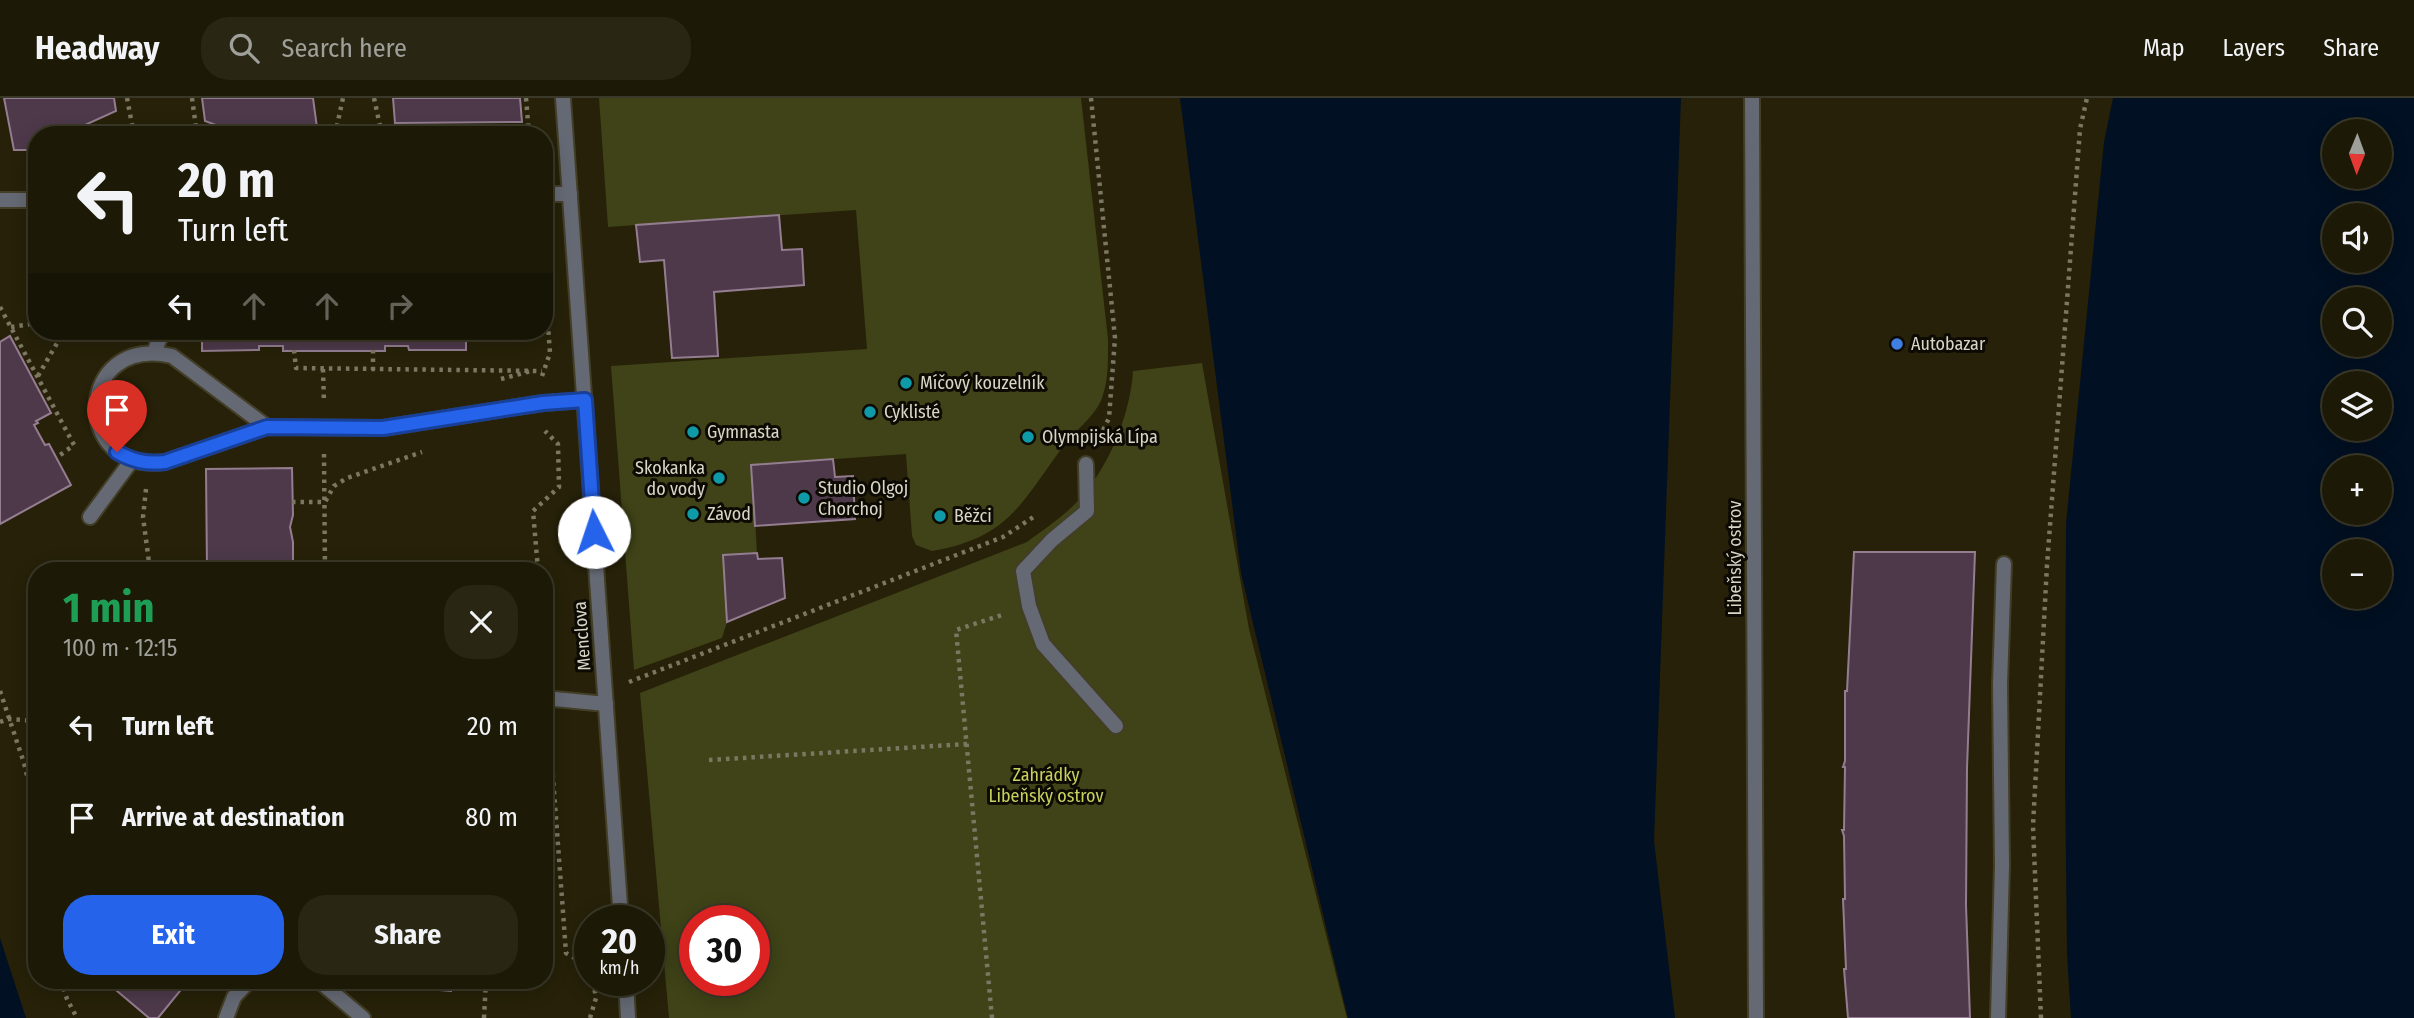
<!DOCTYPE html>
<html lang="en">
<head>
<meta charset="utf-8">
<style>
	:root { --surface:#1c1906; --page:#292614; --text:#f1f3f6; --muted:#a0a09b; --line:#3a3828; --accent:#2563eb }
	body { margin:0; font-family:"Fira Sans Condensed",sans-serif; background:var(--page); color:var(--text); height:100vh; display:flex; flex-direction:column; font-size:26px; white-space:nowrap }
	* { box-sizing:border-box; margin:0 }
	p { font-size:23px; color:var(--muted) }
	.icon { flex:none; width:38px; height:38px; fill:none; stroke:currentColor; stroke-width:2; stroke-linecap:round; stroke-linejoin:round }
	.map { position:relative; flex:1; overflow:hidden }
	.side { position:absolute; left:28px; top:464px; width:525px; height:427px; display:flex; flex-direction:column; background:var(--surface); border-radius:28px; box-shadow:0 4px 18px #0003,0 0 0 2px var(--line) }
	.side>* { flex:none }
	.hud { position:absolute; left:28px; top:28px; width:525px; height:214px; border-radius:28px; box-shadow:0 4px 18px #0003,0 0 0 2px var(--line); background:#1c1906; color:var(--text); overflow:hidden }
	.needle { width:46px; rotate:181deg }
	.controls { position:absolute; left:2322px; top:21px; display:grid; gap:14px }
	.controls a { display:grid; place-items:center; width:70px; height:70px; border-radius:50%; background:var(--surface); box-shadow:0 4px 18px #0003,0 0 0 2px var(--line); font-size:35px }
	.speed { position:absolute; left:574px; top:807px; display:flex; gap:14px; font-size:35px; font-weight:700; text-align:center }
	.speed>* { display:grid; place-content:center; width:91px; height:91px; border-radius:50%; background:var(--surface); box-shadow:0 4px 18px #0003,0 0 0 2px var(--line); line-height:1 }
	.speed small { font-size:18px; font-weight:400 }
	.speed .limit { border:10px solid #d22; background:#fff; color:#111 }
	.pin { position:absolute; display:grid; place-items:center; width:60px; height:60px; color:#fff; margin:-72px -30px; border-radius:50% 50% 50% 0; rotate:-45deg; box-shadow:0 0 7px #0007 }
	.pin .icon { rotate:45deg }
	.me { position:absolute; width:77px; margin:-38px; rotate:356deg; stroke-linejoin:round; filter:drop-shadow(0 0 5px #0008) }
	.turn { display:flex; align-items:center; gap:24px; height:147px; padding:0 35px; font-size:32px }
	.turn .icon { width:91px; height:91px; stroke-width:2.5 }
	.turn b { display:block; font-size:49px; line-height:60px }
	.lanes { display:flex; align-items:center; height:66px; padding:0 35px; background:#0003; justify-content:center; gap:35px; direction:ltr }
	.lanes .off { opacity:.35 }
	.round { display:grid; place-items:center; flex:none; width:74px; height:74px; border-radius:28px; background:var(--page) }
	.overview { display:flex; align-items:center; justify-content:space-between; height:119px; padding:0 35px }
	h1 { font-size:42px; font-weight:700; line-height:52px; color:#1e9e55 }
	.primary-button { display:flex; gap:14px; margin-top:auto; padding:14px 35px }
	.primary-button a { flex:1; height:80px; border-radius:28px; background:var(--accent); color:#fff; font-size:28px; font-weight:700; line-height:80px; text-align:center }
	.primary-button a+a { background:var(--page); color:var(--text) }
	ul { padding:0; list-style:none }
	li { display:flex; align-items:center; gap:21px; height:91px; padding:0 35px }
	li div { flex:1 }
	li b { display:block; font-size:26px }
	li em { font-style:normal }
	header { display:flex; align-items:center; gap:42px; box-sizing:border-box; height:98px; padding:0 35px; background:var(--surface); border-bottom:2px solid var(--line) }
	header strong { font-size:33px }
	nav { display:flex; gap:38px; margin-inline-start:auto; font-size:24px }
	.search { width:490px; height:63px; background:var(--page); display:flex; align-items:center; gap:18px; box-sizing:border-box; padding:0 24px; border-radius:28px; color:var(--muted); font-size:26px }
	.map>svg:first-child { display:block }
	.green { fill:#3f4317; fill-rule:evenodd }
	.water { fill:#011022; fill-rule:evenodd }
	.building { fill:#4d394a; stroke:#947d91; stroke-width:2 }
	.lines { fill:none; stroke-linecap:round; stroke-linejoin:round }
	.lane-casing { stroke:#433e27; stroke-width:18 }
	.street-casing { stroke:#433e27; stroke-width:18 }
	.path { stroke:#7b7763; stroke-width:4.5; stroke-dasharray:3.5 5; stroke-linecap:butt }
	.lane { stroke:#656974; stroke-width:14 }
	.street { stroke:#656974; stroke-width:14 }
	.route-casing { stroke:#184099; stroke-width:18 }
	.route { stroke:#2563eb; stroke-width:12 }
	.shop-dot { fill:#3f7fe0; stroke:#0d0a03; stroke-width:2.5 }
	.culture-dot { fill:#0f9aa8; stroke:#0d0a03; stroke-width:2.5 }
	.labels { text-anchor:middle; stroke-width:6; stroke-linejoin:round; paint-order:stroke }
	.poi-label { font-size:18px; fill:#d9d6c8; stroke:#0d0a03; text-anchor:start }
	.street-label { font-size:18px; fill:#d9d6c8; stroke:#0d0a03 }
	.park-label { font-size:18px; fill:#c8d15e; stroke:#0d0a03 }
</style>
</head>
<body>
<header>
<strong>Headway</strong>
<div class="search"><svg class="icon" aria-label="search" viewBox="0 0 24 24"><circle cx="10" cy="10" r="6"/><path d="M15 15l6 6"/></svg>Search here</div>
<nav><a>Map</a><a>Layers</a><a>Share</a></nav>
</header>
<div class="map">
<svg width="2414" height="920" viewBox="0 0 2414 920">
	<rect width="100%" height="100%" fill="#262108"/>
	<g class="green">
		<path d="M599,0H1081L1108,241C1108,261 1109,281 1102,300C1096,317 1076,332 1065,346C1022,403 1010,440 932,453L916,447L912,438L906,356L752,367L757,455L723,458L727,524L722,540L634,572L611,268L867,251L856,112L608,129Z"/>
		<path d="M1202,265L1249,531L1347,920H669L640,595L1027,444C1043,432 1060,421 1074,407C1107,374 1130,319 1133,273ZM695,822H754V882H695Z"/>
	</g>
	<g class="water">
		<path d="M1180,0H1681L1654,743L1675,920H1348L1241,475Z"/>
		<path d="M2113,0H2414V920H2071L2067,856L2065,673L2066,426L2104,44ZM2334,33H2380V79H2334ZM2334,117H2380V163H2334ZM2334,201H2380V247H2334ZM2334,285H2380V331H2334ZM2334,369H2380V415H2334ZM2334,453H2380V499H2334Z"/>
		<path d="M0,840L26,920H0Z"/>
	</g>
	<g class="building">
		<path d="M4,0H114L116,13L63,37H37V48L28,52H14Z"/>
		<path d="M202,0H313L318,37H243L205,23Z"/>
		<path d="M393,0H520L522,24L395,25Z"/>
		<path d="M779,117L782,152L802,151L804,187L714,194L718,258L672,260L664,162L640,164L636,127Z"/>
		<path d="M202,233H466V252H409L408,248H385V253H283V248H259V252L202,253Z"/>
		<path d="M10,238L51,315L36,323L38,325L34,327L45,347L49,346L71,387L0,426V244Z"/>
		<path d="M833,361L835,379L853,378L855,421L755,428L751,367Z"/>
		<path d="M292,370L293,417L290,429L293,444V472H207L206,371Z"/>
		<path d="M1854,454H1975L1967,670L1966,807L1970,920H1848L1844,871H1846L1843,801H1845L1844,738L1842,732H1844L1845,669H1843L1845,663V593H1847Z"/>
		<path d="M757,455L758,461L782,460L785,500L727,524L723,457Z"/>
		<path d="M104,882H186L180,893L158,920H149Z"/>
		<path d="M366,882H452L451,893L366,886Z"/>
	</g>
	<g class="lines">
		<defs>
			<g id="lane">
				<path d="M1086,366L1087,413L1052,442L1023,473L1029,508L1043,546L1116,628"/>
				<path d="M1998,920L2002,767L2000,586L2004,466"/>
			</g>
			<g id="street">
				<path d="M563,0L621,822"/>
				<path d="M1752,0L1756,920"/>
				<path d="M544,96H570"/>
				<path d="M0,102H37"/>
				<path d="M154,254L163,233"/>
				<path d="M267,329L172,258C74,236 71,377 165,364L267,329L383,330L543,305L585,302"/>
				<path d="M90,419L132,362"/>
				<path d="M544,600L606,606"/>
				<path d="M318,882L363,920"/>
				<path d="M626,882L628,920"/>
				<path d="M226,920L234,899L250,882"/>
			</g>
		</defs>
		<use href="#lane" class="lane-casing"/>
		<use href="#street" class="street-casing"/>
		<g class="path">
			<path d="M127,0L134,37"/>
			<path d="M192,0L197,37"/>
			<path d="M374,0L382,37"/>
			<path d="M526,0L529,37"/>
			<path d="M1091,0L1115,240L1109,320L1098,343"/>
			<path d="M335,37L343,0"/>
			<path d="M0,209L74,347L56,360"/>
			<path d="M11,229L37,225"/>
			<path d="M294,252L296,270L542,273"/>
			<path d="M373,252V272"/>
			<path d="M323,271L324,305"/>
			<path d="M38,278L64,233"/>
			<path d="M542,278L550,255L544,172"/>
			<path d="M501,281L531,273"/>
			<path d="M324,356L325,472"/>
			<path d="M146,391L143,419L150,472"/>
			<path d="M292,404H325L334,388L347,380L422,354"/>
			<path d="M538,472L533,413L559,389L558,346L545,333"/>
			<path d="M544,554L546,574"/>
			<path d="M629,584L1003,439L1035,418"/>
			<path d="M0,593L24,665L37,718"/>
			<path d="M0,624L8,621L37,623"/>
			<path d="M549,625L566,855L590,869"/>
			<path d="M709,662L967,646"/>
			<path d="M61,882L67,901L77,920"/>
			<path d="M484,920L486,882"/>
			<path d="M590,920L596,900L593,882"/>
			<path d="M992,920L956,532L1005,516"/>
			<path d="M2041,920L2033,728L2047,467L2080,31L2087,0"/>
		</g>
		<use href="#lane" class="lane"/>
		<use href="#street" class="street"/>
	</g>
	<g class="lines">
		<defs>
			<path id="route" d="M117,354C133,363 146,366 165,364L267,329L383,330L543,305L585,302L594,434"/>
		</defs>
		<use href="#route" class="route-casing"/>
		<use href="#route" class="route"/>
	</g>
	<circle class="shop-dot" cx="1897" cy="246" r="7"/>
	<g class="culture-dot">
		<circle cx="906" cy="285" r="7"/>
		<circle cx="870" cy="314" r="7"/>
		<circle cx="693" cy="334" r="7"/>
		<circle cx="1028" cy="339" r="7"/>
		<circle cx="719" cy="380" r="7"/>
		<circle cx="804" cy="400" r="7"/>
		<circle cx="693" cy="416" r="7"/>
		<circle cx="940" cy="418" r="7"/>
	</g>
	<g class="labels">
		<g class="poi-label">
			<text x="1911" y="252">Autobazar</text>
			<text x="920" y="291">Míčový kouzelník</text>
			<text x="884" y="320">Cyklisté</text>
			<text x="707" y="340">Gymnasta</text>
			<text x="1042" y="345">Olympijská Lípa</text>
			<text x="705" y="376" text-anchor="end">Skokanka<tspan x="705" dy="21">do vody</tspan></text>
			<text x="818" y="396">Studio Olgoj<tspan x="818" dy="21">Chorchoj</tspan></text>
			<text x="707" y="422">Závod</text>
			<text x="954" y="424">Běžci</text>
		</g>
		<g class="street-label">
			<text transform="translate(1735 460) rotate(-90)" y="6">Libeňský ostrov</text>
			<text transform="translate(582 538) rotate(-94)" y="6">Menclova</text>
		</g>
		<g class="park-label">
			<text x="1046" y="683">Zahrádky<tspan x="1046" dy="21">Libeňský ostrov</tspan></text>
		</g>
	</g>
</svg>
<div class="controls">
<a><svg class="needle" viewBox="-14 -14 28 28"><path d="M0-13l5 13h-10z" fill="#e53935"/><path d="M0 13l5-13h-10z" fill="#a0a09b"/></svg></a>
<a><svg class="icon" aria-label="sound" viewBox="0 0 24 24"><path d="M4 9h4l5-4v14l-5-4H4zM17 9q2 3 0 6"/></svg></a>
<a><svg class="icon" aria-label="search" viewBox="0 0 24 24"><circle cx="10" cy="10" r="6"/><path d="M15 15l6 6"/></svg></a>
<a><svg class="icon" aria-label="layers" viewBox="0 0 24 24"><path d="M12 4l9 5-9 5-9-5zM3 14l9 5 9-5"/></svg></a>
<a>+</a>
<a>−</a>
</div>
<div class="speed"><div>20<small>km/h</small></div><div class="limit">30</div></div>
<div class="pin" style="left:117px;top:354px;background:#d93025"><svg class="icon" aria-label="arrive" viewBox="0 0 24 24"><path d="M6 21V4h12l-3 4 3 4H6"/></svg></div>
<svg class="me" style="left:594px;top:434px" viewBox="-20 -20 40 40"><circle r="19" fill="#fff"/><path d="M0-13L10 11 0 6-10 11z" fill="#2563eb"/></svg>
<div class="hud">
<div class="turn"><svg class="icon" aria-label="left" viewBox="0 0 24 24"><path d="M17 20v-9H6M10 6l-5 5 5 5"/></svg><div><b>20 m</b>Turn left</div></div>
<div class="lanes"><svg class="icon" aria-label="left" viewBox="0 0 24 24"><path d="M17 20v-9H6M10 6l-5 5 5 5"/></svg><svg class="icon off" aria-label="ahead" viewBox="0 0 24 24"><path d="M12 20V5M6 11l6-6 6 6"/></svg><svg class="icon off" aria-label="ahead" viewBox="0 0 24 24"><path d="M12 20V5M6 11l6-6 6 6"/></svg><svg class="icon off" aria-label="right" viewBox="0 0 24 24"><path d="M7 20v-9h11M14 6l5 5-5 5"/></svg></div>
</div>
<section class="side">
<div class="overview"><div><h1>1 min</h1><p>100 m · 12:15</p></div><a class="round"><svg class="icon" aria-label="close" viewBox="0 0 24 24"><path d="M6 6l12 12M18 6L6 18"/></svg></a></div>
<ul>
<li><svg class="icon" aria-label="left" viewBox="0 0 24 24"><path d="M17 20v-9H6M10 6l-5 5 5 5"/></svg><div><b>Turn left</b></div><em>20 m</em></li>
<li><svg class="icon" aria-label="arrive" viewBox="0 0 24 24"><path d="M6 21V4h12l-3 4 3 4H6"/></svg><div><b>Arrive at destination</b></div><em>80 m</em></li>
</ul>
<div class="primary-button"><a>Exit</a><a>Share</a></div>
</section>
</div>
</body>
</html>
